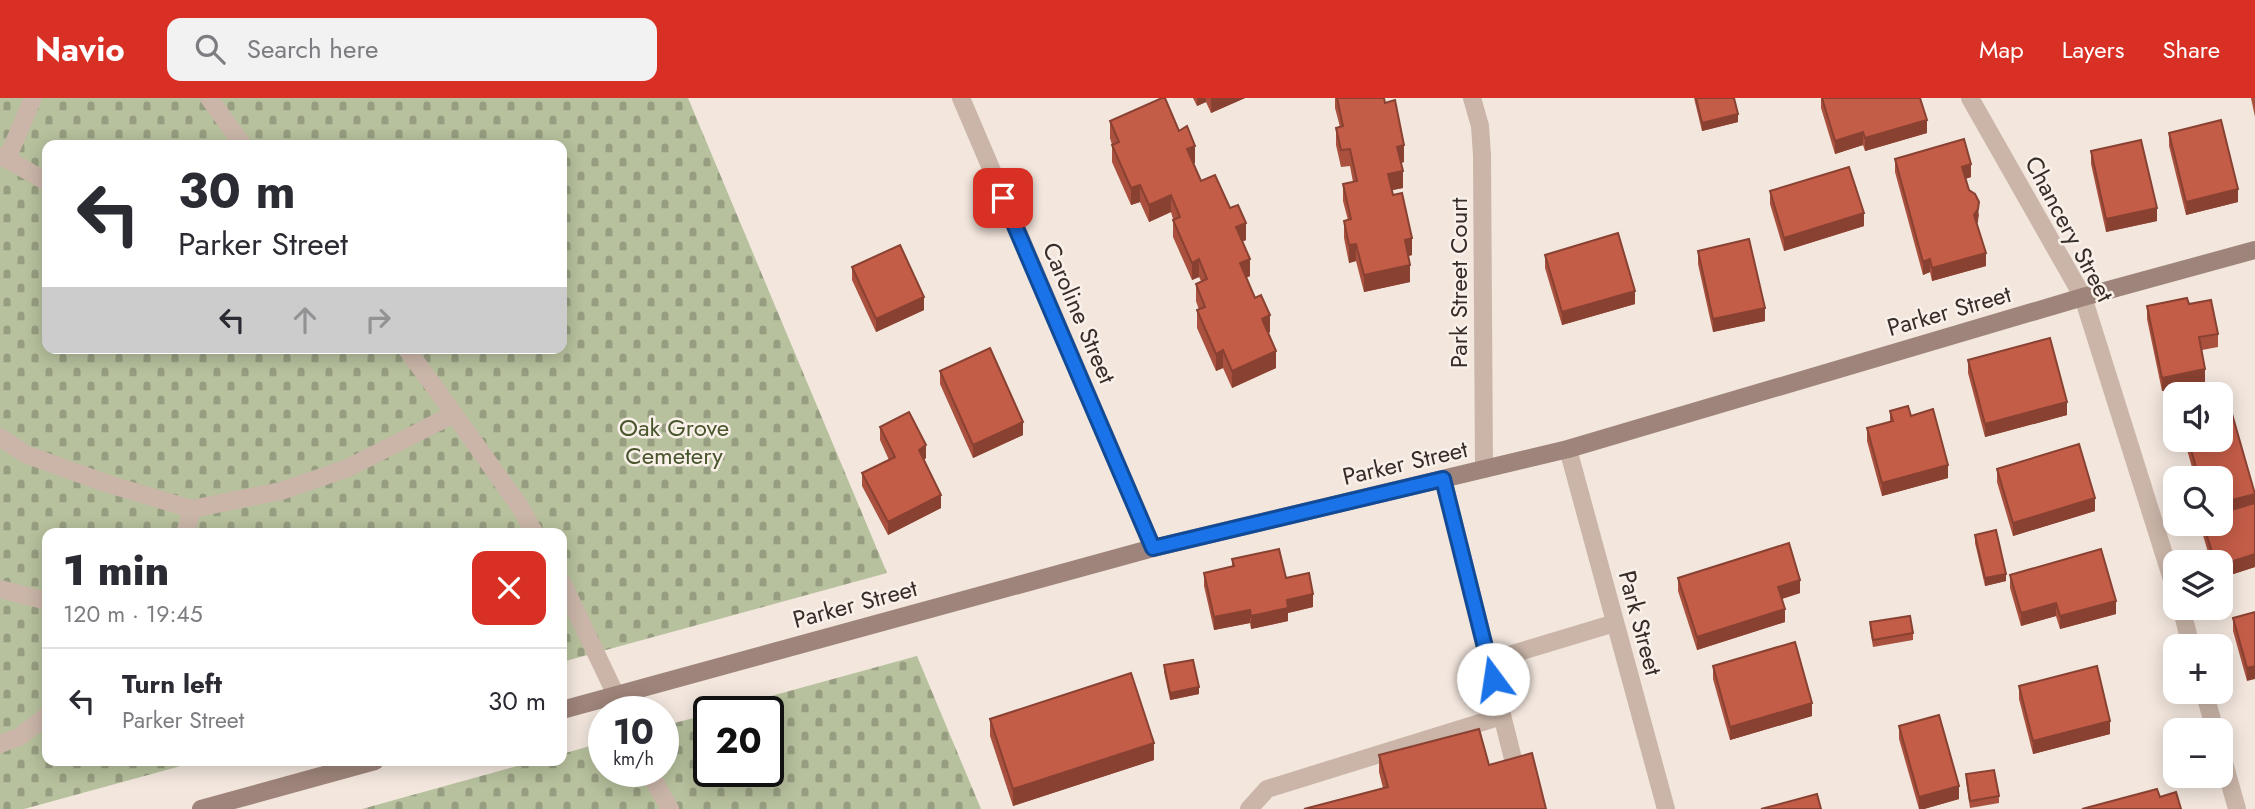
<!DOCTYPE html>
<html lang="en">
<head>
<meta charset="utf-8">
<style>
	:root { --surface:#fff; --page:#f2f2f3; --text:#2b2b33; --muted:#7c7c81; --line:#e1e1e2; --accent:#d93025 }
	body { margin:0; font-family:Jost,sans-serif; background:var(--page); color:var(--text); height:100vh; display:flex; flex-direction:column; font-size:26px; white-space:nowrap }
	* { box-sizing:border-box; margin:0 }
	p { font-size:23px; color:var(--muted) }
	.icon { flex:none; width:38px; height:38px; fill:none; stroke:currentColor; stroke-width:2; stroke-linecap:round; stroke-linejoin:round }
	.map { position:relative; flex:1; overflow:hidden }
	.side { position:absolute; left:42px; top:430px; width:525px; height:238px; display:flex; flex-direction:column; background:var(--surface); border-radius:14px; box-shadow:0 4px 18px #0003 }
	.side>* { flex:none }
	.top-card { position:absolute; left:42px; top:42px; width:525px; height:214px; border-radius:14px; box-shadow:0 4px 18px #0003; background:#fff; color:var(--text); overflow:hidden }
	.controls { position:absolute; left:2163px; top:284px; display:grid; gap:14px }
	.controls a { display:grid; place-items:center; width:70px; height:70px; border-radius:14px; background:var(--surface); box-shadow:0 4px 18px #0003; font-size:35px }
	.speed { position:absolute; left:588px; top:598px; display:flex; gap:14px; font-size:35px; font-weight:700; text-align:center }
	.speed>* { display:grid; place-content:center; width:91px; height:91px; border-radius:50%; background:var(--surface); box-shadow:0 4px 18px #0003; line-height:1 }
	.speed small { font-size:18px; font-weight:400 }
	.speed .limit { border:4px solid #111; border-radius:10px; background:#fff; color:#111 }
	.pin { position:absolute; display:grid; place-items:center; width:60px; height:60px; color:#fff; margin:-30px; border-radius:14px; box-shadow:0 4px 10px #0006 }
	.me { position:absolute; width:77px; margin:-38px; rotate:346deg; stroke-linejoin:round; filter:drop-shadow(0 0 5px #0008) }
	.turn { display:flex; align-items:center; gap:24px; height:147px; padding:0 21px; font-size:32px }
	.turn .icon { width:91px; height:91px; stroke-width:2.5 }
	.turn b { display:block; font-size:49px; line-height:60px }
	.lanes { display:flex; align-items:center; height:66px; padding:0 21px; background:#0003; justify-content:center; gap:35px; direction:ltr }
	.lanes .off { opacity:.35 }
	.round { display:grid; place-items:center; flex:none; width:74px; height:74px; border-radius:14px; background:var(--page) }
	.headline { display:flex; align-items:center; justify-content:space-between; height:119px; padding:0 21px }
	h1 { font-size:42px; font-weight:800; line-height:52px }
	ul { padding:0; list-style:none }
	li { display:flex; align-items:center; gap:21px; height:105px; padding:0 21px; border-top:2px solid var(--line) }
	li div { flex:1 }
	li b { display:block; font-size:26px }
	li em { font-style:normal }
	header { display:flex; align-items:center; gap:42px; box-sizing:border-box; height:98px; padding:0 35px; background:var(--accent); color:#fff }
	header strong { font-size:33px }
	nav { display:flex; gap:38px; margin-inline-start:auto; font-size:24px }
	.search { width:490px; height:63px; background:var(--page); display:flex; align-items:center; gap:18px; box-sizing:border-box; padding:0 24px; border-radius:14px; color:var(--muted); font-size:26px }
	.map>svg:first-child { display:block }
	.cemetery { fill:url(#cemetery-stones); fill-rule:evenodd }
	.lines { fill:none; stroke-linecap:round; stroke-linejoin:round }
	.service { stroke:#cab5a8; stroke-width:18 }
	.minor { stroke:#cab5a8; stroke-width:18 }
	.secondary { stroke:#9e847a; stroke-width:18 }
	.wall { fill:#a9503e }
	.shaded-wall { fill:#894132 }
	.building { fill:#c45d48; stroke:#894132; stroke-width:2 }
	.route-casing { stroke:#114b97; stroke-width:18 }
	.route { stroke:#1a73e8; stroke-width:12 }
	.labels { text-anchor:middle; stroke-width:5; stroke-linejoin:round; paint-order:stroke }
	.street-label { font-size:24px; fill:#372c28; stroke:#f9f1e9 }
	.park-label { font-size:24px; fill:#49552c; stroke:#f9f1e9 }
</style>
</head>
<body>
<header>
<strong>Navio</strong>
<div class="search"><svg class="icon" aria-label="search" viewBox="0 0 24 24"><circle cx="10" cy="10" r="6"/><path d="M15 15l6 6"/></svg>Search here</div>
<nav><a>Map</a><a>Layers</a><a>Share</a></nav>
</header>
<div class="map">
<svg width="2255" height="711" viewBox="0 0 2255 711">
	<defs>
		<pattern id="cemetery-stones" width="16" height="16" patternUnits="userSpaceOnUse" patternTransform="scale(1.75)"><rect width="16" height="16" fill="#b7c19d"/><path d="M2 7V4a2 2 0 0 1 4 0v3zM10 15v-3a2 2 0 0 1 4 0v3z" fill="#969d80"/></pattern>
	</defs>
	<rect width="100%" height="100%" fill="#f2e6dd"/>
	<g class="cemetery">
		<path d="M0,0H688L887,475L562,564V436H47V663H199L24,711H0ZM47,47H562V250H47Z"/>
		<path d="M917,558L981,711H362L535,663H562V656L604,644V674H663V628L709,616V674H768V614H713Z"/>
	</g>
	<g class="lines">
		<g class="service">
			<path d="M209,0L243,47"/>
			<path d="M0,58L7,61L33,0"/>
			<path d="M7,61L47,84"/>
			<path d="M406,250L454,316"/>
			<path d="M0,339L25,356L105,385L192,411L281,393L348,370L454,316L520,409L535,436"/>
			<path d="M1443,381L1517,677"/>
			<path d="M185,436L192,411"/>
			<path d="M562,484L624,614"/>
			<path d="M0,491L47,503"/>
			<path d="M1489,563L1615,525"/>
			<path d="M0,646L19,639L47,618"/>
			<path d="M649,674L670,711"/>
			<path d="M1249,711L1267,691L1502,618"/>
		</g>
		<g class="minor">
			<path d="M961,0L1153,450"/>
			<path d="M1472,0L1480,28L1482,57L1484,371"/>
			<path d="M1970,0L2083,199L2175,491"/>
			<path d="M1568,351L1666,711"/>
			<path d="M2181,509L2191,548"/>
			<path d="M2204,593L2215,632"/>
			<path d="M2221,654L2237,711"/>
		</g>
		<g class="secondary">
			<path d="M562,612L1153,450L1568,351L2083,199L2255,152"/>
			<path d="M201,711L375,663"/>
		</g>
	</g>
	<g class="wall">
		<path d="M1193,0H1245L1211,15L1206,4L1197,8Z"/>
		<path d="M1335,0H1384L1404,64L1401,65L1403,90L1392,92L1412,157L1408,158L1410,184L1364,194L1356,163L1349,165L1344,140V123L1348,122L1343,103V86L1353,84L1350,68L1341,69L1336,47V30L1340,29L1335,10Z"/>
		<path d="M1694,0H1734L1738,24L1702,33Z"/>
		<path d="M1821,0H1920L1927,35L1865,53L1863,47L1835,56L1821,10Z"/>
		<path d="M2251,0H2255V19Z"/>
		<path d="M1110,23L1179,33L1195,65L1193,66L1201,83L1230,110L1246,142L1242,144L1250,178L1246,180L1270,234L1268,235L1276,270L1232,290L1223,270L1216,273L1197,230V212H1199L1196,203V186L1201,183L1199,179L1192,182L1173,139V121L1171,114L1149,124L1140,104L1131,107L1112,64V47L1110,40Z"/>
		<path d="M2169,35L2238,104L2186,117L2169,48Z"/>
		<path d="M2091,53L2157,123L2106,134L2091,66Z"/>
		<path d="M1895,61L1971,79L1965,81L1969,92L1979,117L1977,126L1986,168L1932,183L1930,174L1923,177L1895,74Z"/>
		<path d="M1770,93L1864,128L1784,153L1770,106Z"/>
		<path d="M1698,153L1765,223L1713,234L1698,166Z"/>
		<path d="M1545,157L1635,206L1562,227L1545,170Z"/>
		<path d="M852,169L924,212L876,234L852,182Z"/>
		<path d="M2189,206L2218,236V249L2202,252L2205,284L2162,293L2147,221V208Z"/>
		<path d="M1968,262L2067,317L1985,339L1968,275Z"/>
		<path d="M940,273L1023,337L973,360L940,286Z"/>
		<path d="M2224,288L2255,396V469L2221,480V464H2211L2202,434V425H2221V380H2195L2184,341H2221V296H2197Z"/>
		<path d="M1890,313L1911,318L1948,380L1882,398L1867,343V330L1890,324Z"/>
		<path d="M880,329L926,360L924,362L941,410L888,437L862,388V375L889,362L880,342Z"/>
		<path d="M1997,371L2095,413L2013,438L1997,384Z"/>
		<path d="M1975,437L2006,483L1985,488L1975,445Z"/>
		<path d="M1232,461L1286,480L1313,509L1288,515V523L1251,531L1250,525L1214,532L1204,488V475L1232,469Z"/>
		<path d="M2010,477L2116,516L2060,531L2056,518L2021,528L2010,490Z"/>
		<path d="M1678,480L1800,495L1782,501L1785,524L1697,552L1678,493Z"/>
		<path d="M2255,514L2247,583L2233,533V520Z"/>
		<path d="M1870,524L1913,535V542L1873,549L1870,531Z"/>
		<path d="M1164,567L1199,596L1170,602L1164,574Z"/>
		<path d="M1713,568L1812,618L1730,642L1713,581Z"/>
		<path d="M2019,588L2110,636L2033,656L2019,601Z"/>
		<path d="M990,621L1154,662L1013,708L990,638Z"/>
		<path d="M1899,628L1959,701L1924,711H1919L1899,641Z"/>
		<path d="M1379,657L1489,667L1383,690L1379,674Z"/>
		<path d="M1966,676L1999,698V705L1970,710L1966,683Z"/>
	</g>
	<g class="shaded-wall">
		<path d="M1197,0H1206V4L1197,8Z"/>
		<path d="M1211,0H1245L1211,15Z"/>
		<path d="M1738,16V24L1702,33V25Z"/>
		<path d="M1927,22V35L1865,53V40Z"/>
		<path d="M1863,34V47L1835,56V43Z"/>
		<path d="M1404,47V64L1397,66V49Z"/>
		<path d="M1195,48V65L1187,68V51Z"/>
		<path d="M1971,66V79L1962,82V69Z"/>
		<path d="M1403,73V90L1388,93V76Z"/>
		<path d="M1140,87V104L1131,107V90Z"/>
		<path d="M2238,91V104L2186,117V104Z"/>
		<path d="M1171,97V114L1149,124V107Z"/>
		<path d="M1979,104L1978,124L1974,130V117Z"/>
		<path d="M2157,110V123L2106,134V121Z"/>
		<path d="M1864,115V128L1784,153V140Z"/>
		<path d="M1246,125V142L1236,146V129Z"/>
		<path d="M1412,140V157L1405,159V142Z"/>
		<path d="M1356,146V163L1349,165V147Z"/>
		<path d="M1986,155V168L1932,183V170Z"/>
		<path d="M1199,161V179L1192,182V165Z"/>
		<path d="M1250,161V178L1240,182V165Z"/>
		<path d="M1930,161V174L1923,177V164Z"/>
		<path d="M1410,167V184L1364,194V177Z"/>
		<path d="M1635,193V206L1562,227V214Z"/>
		<path d="M924,199V212L876,234V221Z"/>
		<path d="M1765,210V223L1713,234V221Z"/>
		<path d="M1270,217V234L1262,238V221Z"/>
		<path d="M1223,252V270L1216,273V256Z"/>
		<path d="M1276,253V270L1232,290V273Z"/>
		<path d="M2205,271V284L2162,293V280Z"/>
		<path d="M2067,304V317L1985,339V326Z"/>
		<path d="M1023,324V337L973,360V347Z"/>
		<path d="M926,347V360L919,365V352Z"/>
		<path d="M1948,367V380L1882,398V385Z"/>
		<path d="M2255,396V409L2221,418V405Z"/>
		<path d="M941,397V410L888,437V424Z"/>
		<path d="M2095,400V413L2013,438V425Z"/>
		<path d="M2255,456V469L2221,480V467Z"/>
		<path d="M2006,476V483L1985,488V480Z"/>
		<path d="M1800,482V495L1778,502V489Z"/>
		<path d="M1313,496V509L1288,515V523L1251,531V518L1287,502Z"/>
		<path d="M2116,503V516L2060,531V518Z"/>
		<path d="M2056,505V518L2021,528V515Z"/>
		<path d="M1785,511V524L1697,552V539Z"/>
		<path d="M1250,512V525L1214,532V519Z"/>
		<path d="M2255,568V581L2247,583V570Z"/>
		<path d="M1199,589V596L1170,602V595Z"/>
		<path d="M1812,605V618L1730,642V629Z"/>
		<path d="M2110,623V636L2033,656V643Z"/>
		<path d="M1154,645V662L1013,708V691Z"/>
		<path d="M1959,688V701L1924,711H1919V699Z"/>
	</g>
	<g class="building">
		<path d="M1162,0H1165L1179,33L1187,28L1195,48L1187,51L1201,83L1215,77L1230,110L1238,107L1246,125L1236,129L1250,161L1240,165L1255,200L1261,197L1270,217L1262,221L1276,253L1232,273L1223,252L1216,256L1197,212L1205,209L1196,186L1207,181L1199,161L1192,165L1173,122L1180,119L1171,97L1149,107L1140,87L1131,90L1112,47L1119,44L1110,23Z"/>
		<path d="M1337,0H1384L1385,5L1395,2L1404,47L1397,49L1403,73L1388,76L1393,97L1402,95L1412,140L1405,142L1410,167L1364,177L1356,146L1349,147L1344,123L1351,121L1343,86L1357,83L1350,51L1341,52L1336,30L1343,28Z"/>
		<path d="M1696,0H1734L1738,16L1702,25Z"/>
		<path d="M1822,0H1920L1927,22L1865,40L1863,34L1835,43Z"/>
		<path d="M2221,22L2238,91L2186,104L2169,35Z"/>
		<path d="M1964,41L1971,66L1962,69L1969,92L1975,96L1979,104L1978,111L1974,117L1986,155L1932,170L1930,161L1923,164L1895,61Z"/>
		<path d="M2141,42L2157,110L2106,121L2091,53Z"/>
		<path d="M1849,69L1864,115L1784,140L1770,93Z"/>
		<path d="M1618,135L1635,193L1562,214L1545,157Z"/>
		<path d="M1749,141L1765,210L1713,221L1698,153Z"/>
		<path d="M900,147L924,199L876,221L852,169Z"/>
		<path d="M2187,200L2189,206L2211,202L2218,236L2199,239L2205,271L2162,280L2147,208Z"/>
		<path d="M2050,240L2067,304L1985,326L1968,262Z"/>
		<path d="M990,250L1023,324L973,347L940,273Z"/>
		<path d="M2224,288L2255,396L2221,405V380H2199L2188,341H2221V296H2197Z"/>
		<path d="M1908,308L1911,318L1933,311L1948,367L1882,385L1867,330L1893,323L1890,313Z"/>
		<path d="M909,314L926,347L919,352L941,397L888,424L862,375L895,359L880,329Z"/>
		<path d="M2079,346L2095,400L2013,425L1997,371Z"/>
		<path d="M2255,405V456L2221,467V464H2215L2203,425H2221V415Z"/>
		<path d="M1996,432L2006,476L1985,480L1975,437Z"/>
		<path d="M1789,445L1800,482L1778,489L1785,511L1697,539L1678,480Z"/>
		<path d="M1279,451L1286,480L1309,475L1313,496L1287,502L1288,510L1251,518L1250,512L1214,519L1204,475L1234,468L1232,461Z"/>
		<path d="M2101,451L2116,503L2060,518L2056,505L2021,515L2010,477Z"/>
		<path d="M2255,514V568L2247,570L2233,520Z"/>
		<path d="M1910,518L1913,535L1873,542L1870,524Z"/>
		<path d="M1795,544L1812,605L1730,629L1713,568Z"/>
		<path d="M1193,562L1199,589L1170,595L1164,567Z"/>
		<path d="M2097,568L2110,623L2033,643L2019,588Z"/>
		<path d="M1131,575L1154,645L1013,691L990,621Z"/>
		<path d="M1939,617L1959,688L1919,699L1899,628Z"/>
		<path d="M1479,631L1489,667L1532,655L1546,711H1304L1388,689L1379,657Z"/>
		<path d="M1994,672L1999,698L1970,703L1966,676Z"/>
		<path d="M2157,691L2160,699L2176,694L2181,711H2082Z"/>
		<path d="M1817,696L1821,711H1761Z"/>
	</g>
	<g class="lines">
		<defs>
			<path id="route" d="M1003,100L1153,450L1443,381L1493,581"/>
		</defs>
		<use href="#route" class="route-casing"/>
		<use href="#route" class="route"/>
	</g>
	<g class="labels">
		<g class="street-label">
			<text transform="translate(2069 131) rotate(62)" y="8">Chancery Street</text>
			<text transform="translate(1459 185) rotate(-90)" y="8">Park Street Court</text>
			<text transform="translate(1949 213) rotate(-16)" y="8">Parker Street</text>
			<text transform="translate(1079 215) rotate(67)" y="8">Caroline Street</text>
			<text transform="translate(1405 365) rotate(-13)" y="8">Parker Street</text>
			<text transform="translate(855 506) rotate(-15)" y="8">Parker Street</text>
			<text transform="translate(1640 525) rotate(75)" y="8">Park Street</text>
		</g>
		<g class="park-label">
			<text x="674" y="338">Oak Grove<tspan x="674" dy="28">Cemetery</tspan></text>
		</g>
	</g>
</svg>
<div class="controls">
<a><svg class="icon" aria-label="sound" viewBox="0 0 24 24"><path d="M4 9h4l5-4v14l-5-4H4zM17 9q2 3 0 6"/></svg></a>
<a><svg class="icon" aria-label="search" viewBox="0 0 24 24"><circle cx="10" cy="10" r="6"/><path d="M15 15l6 6"/></svg></a>
<a><svg class="icon" aria-label="layers" viewBox="0 0 24 24"><path d="M12 4l9 5-9 5-9-5zM3 14l9 5 9-5"/></svg></a>
<a>+</a>
<a>−</a>
</div>
<div class="speed"><div>10<small>km/h</small></div><div class="limit">20</div></div>
<div class="pin" style="left:1003px;top:100px;background:#d93025"><svg class="icon" aria-label="arrive" viewBox="0 0 24 24"><path d="M6 21V4h12l-3 4 3 4H6"/></svg></div>
<svg class="me" style="left:1493px;top:581px" viewBox="-20 -20 40 40"><circle r="19" fill="#fff"/><path d="M0-13L10 11 0 6-10 11z" fill="#1a73e8"/></svg>
<div class="top-card">
<div class="turn"><svg class="icon" aria-label="left" viewBox="0 0 24 24"><path d="M17 20v-9H6M10 6l-5 5 5 5"/></svg><div><b>30 m</b>Parker Street</div></div>
<div class="lanes"><svg class="icon" aria-label="left" viewBox="0 0 24 24"><path d="M17 20v-9H6M10 6l-5 5 5 5"/></svg><svg class="icon off" aria-label="ahead" viewBox="0 0 24 24"><path d="M12 20V5M6 11l6-6 6 6"/></svg><svg class="icon off" aria-label="right" viewBox="0 0 24 24"><path d="M7 20v-9h11M14 6l5 5-5 5"/></svg></div>
</div>
<section class="side">
<div class="headline"><div><h1>1 min</h1><p>120 m · 19:45</p></div><a class="round" style="background:#d93025;color:#fff"><svg class="icon" aria-label="close" viewBox="0 0 24 24"><path d="M6 6l12 12M18 6L6 18"/></svg></a></div>
<ul>
<li><svg class="icon" aria-label="left" viewBox="0 0 24 24"><path d="M17 20v-9H6M10 6l-5 5 5 5"/></svg><div><b>Turn left</b><p>Parker Street</p></div><em>30 m</em></li>
</ul>
</section>
</div>
</body>
</html>
